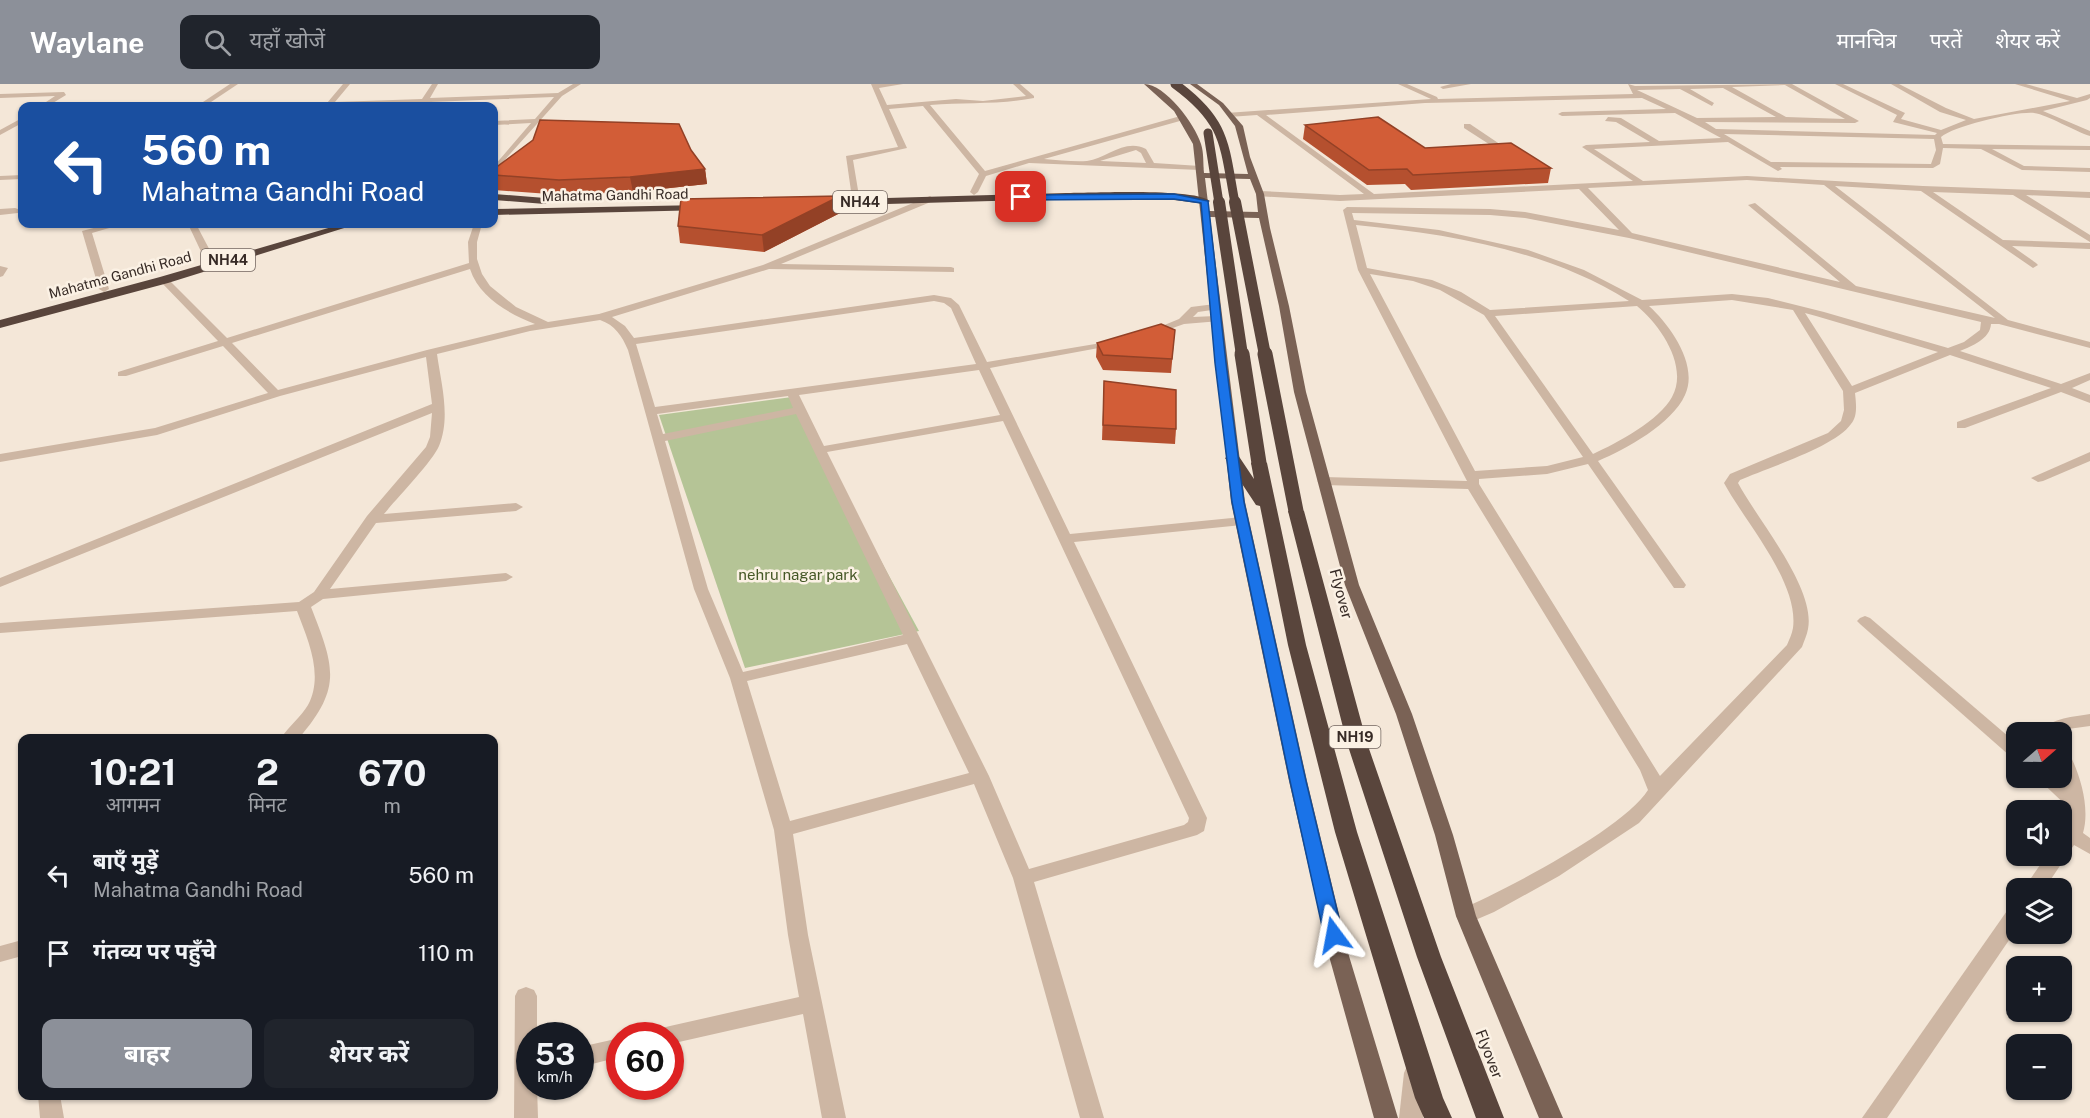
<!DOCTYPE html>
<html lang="hi">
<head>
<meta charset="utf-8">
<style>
	:root { --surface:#171b24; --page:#20242c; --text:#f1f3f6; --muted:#9ea1a6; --accent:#8c9099 }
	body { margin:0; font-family:"Public Sans","Noto Sans Devanagari",sans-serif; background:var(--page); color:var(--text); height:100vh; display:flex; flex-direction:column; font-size:22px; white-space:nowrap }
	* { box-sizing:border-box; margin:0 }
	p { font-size:20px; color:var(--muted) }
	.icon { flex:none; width:33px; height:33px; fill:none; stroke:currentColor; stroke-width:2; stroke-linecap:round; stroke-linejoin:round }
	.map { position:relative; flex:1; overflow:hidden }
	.details { position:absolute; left:18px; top:650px; width:480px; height:366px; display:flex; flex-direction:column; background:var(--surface); border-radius:12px; box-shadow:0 2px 4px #0004 }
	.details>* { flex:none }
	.hud { position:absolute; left:18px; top:18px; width:480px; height:126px; border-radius:12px; box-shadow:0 2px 4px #0004; background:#1a4fa0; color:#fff; overflow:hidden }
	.needle { width:39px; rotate:70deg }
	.buttons { position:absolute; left:2006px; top:638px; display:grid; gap:12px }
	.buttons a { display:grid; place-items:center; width:66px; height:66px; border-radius:12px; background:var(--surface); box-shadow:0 2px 4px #0004; font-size:30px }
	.speed { position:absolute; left:516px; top:938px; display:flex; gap:12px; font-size:30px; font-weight:700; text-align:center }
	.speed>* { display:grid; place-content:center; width:78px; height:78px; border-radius:50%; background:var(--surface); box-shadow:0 2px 4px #0004; line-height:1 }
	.speed small { font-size:15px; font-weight:400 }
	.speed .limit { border:9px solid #d22; background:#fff; color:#111 }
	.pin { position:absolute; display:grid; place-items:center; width:51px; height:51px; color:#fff; margin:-26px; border-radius:12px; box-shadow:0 3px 9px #0006 }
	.me { position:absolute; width:66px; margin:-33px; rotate:347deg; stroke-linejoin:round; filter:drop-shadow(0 0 4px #0008) }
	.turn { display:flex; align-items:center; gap:21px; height:126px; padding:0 24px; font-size:27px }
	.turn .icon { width:78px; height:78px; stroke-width:2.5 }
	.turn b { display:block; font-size:42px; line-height:51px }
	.eta { display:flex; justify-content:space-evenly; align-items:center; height:102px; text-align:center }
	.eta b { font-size:36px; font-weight:700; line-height:42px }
	.action { display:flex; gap:12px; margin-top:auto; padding:12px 24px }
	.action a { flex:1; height:69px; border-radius:12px; background:var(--accent); color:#fff; font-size:24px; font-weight:700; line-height:69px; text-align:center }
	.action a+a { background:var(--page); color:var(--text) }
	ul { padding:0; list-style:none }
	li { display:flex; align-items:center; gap:18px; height:78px; padding:0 24px }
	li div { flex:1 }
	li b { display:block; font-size:22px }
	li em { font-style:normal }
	header { display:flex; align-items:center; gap:36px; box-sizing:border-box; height:84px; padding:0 30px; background:var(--accent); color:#fff }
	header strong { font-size:28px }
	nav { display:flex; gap:33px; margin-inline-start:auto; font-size:21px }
	.search { width:420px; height:54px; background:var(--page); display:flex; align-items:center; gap:15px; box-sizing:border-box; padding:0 21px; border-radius:12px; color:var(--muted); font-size:22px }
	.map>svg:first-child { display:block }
	.green { fill:#b5c496 }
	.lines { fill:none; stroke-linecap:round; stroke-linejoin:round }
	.minor { fill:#cdb6a3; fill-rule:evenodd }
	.major { fill:#7a6255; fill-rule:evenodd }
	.highway { fill:#59453c; fill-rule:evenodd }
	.highway-bridge-far2 { stroke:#59453c; stroke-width:9 }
	.highway-bridge-far1 { stroke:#59453c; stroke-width:12 }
	.highway-bridge { stroke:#59453c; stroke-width:15 }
	.wall { fill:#b5502f }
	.shaded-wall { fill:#934126 }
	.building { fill:#d25d37; stroke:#934126; stroke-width:1.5 }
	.route { fill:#1a73e8; stroke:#114b97; stroke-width:1.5 }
	.labels { text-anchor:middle; stroke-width:5; stroke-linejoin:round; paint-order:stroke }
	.far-street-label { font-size:14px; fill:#372b26; stroke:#fbf1e4 }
	.shield { fill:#fbf1e4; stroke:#72665f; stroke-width:1.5 }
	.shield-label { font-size:14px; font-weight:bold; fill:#372b26 }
	.park-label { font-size:15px; fill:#465827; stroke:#fbf1e4 }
	.street-label { font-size:15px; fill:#372b26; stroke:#fbf1e4 }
</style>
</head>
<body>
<header>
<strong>Waylane</strong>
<div class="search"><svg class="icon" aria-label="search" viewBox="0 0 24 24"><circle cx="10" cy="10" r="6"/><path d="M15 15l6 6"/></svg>यहाँ खोजें</div>
<nav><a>मानचित्र</a><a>परतें</a><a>शेयर करें</a></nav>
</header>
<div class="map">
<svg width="2090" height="1034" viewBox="0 0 2090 1034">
	<rect width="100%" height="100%" fill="#f4e7d8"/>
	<path class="green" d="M792,313L919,547L745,584L659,331Z"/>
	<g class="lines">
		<g class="minor">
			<path d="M230,0H238L205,22H197Z"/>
			<path d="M343,0H350L335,18L422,15L432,0H438L430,14L558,9L573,0H581L562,12L494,88V82L531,39L494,41V37L535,35L554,13L333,22H290L327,19Z"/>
			<path d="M871,0H903L879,4L887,21L956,15L983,17L1026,12L1013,0H1020L1034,12V14C999,21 965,18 930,21L985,87L1184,31L1187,35L1044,75C1058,76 1074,78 1087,77C1107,74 1125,54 1146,65L1154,79L1200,82L1204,84L1200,86L1029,79L986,92L978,108L974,111L970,108L979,90L923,22L889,25L907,64L853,76L859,112L852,114L846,72L898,63ZM1136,66L1141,69L1146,79L1100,77Z"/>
			<path d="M1398,0H1407L1437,13L1438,15L1633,10L1628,0L1635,2L1792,0L1859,37L1855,39L1705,38L1716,45L1935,51L1937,49L1893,38L1897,31L1835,0H1843L1905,29L1901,35L1941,46L1966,36L1940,28L1891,0H1899L1946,24L1974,35L2070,17L2015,0H2026L2077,14L2090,10V14L2087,16L2043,27L2090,47V52C2074,47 2048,31 2034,29C2017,27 1954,42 1941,53L1943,60L2090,62V66L1992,65L2024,82L2090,84V88L2022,86L1981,65L1943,64L1940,80L1933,84L1780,83L1782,85L1778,87L1728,58L1594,65L1643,97L1747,92L1923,102L2090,108V114L2026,111L2090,151V158L2013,111L1933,108L2003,156L2090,159V165L2012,162L2036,179L2038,181L2033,184L1921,107L1835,102L2008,236L2090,258V264L1999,240H1991C1990,255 1972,262 1960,267L2061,300L2090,289V296L2072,304L2090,311V319L2061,308L1965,344H1957V338L2051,304L1950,271L1855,309C1856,319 1858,332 1851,340C1835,363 1767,384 1740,396L1738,399C1757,435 1816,504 1808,545C1807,551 1804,557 1802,563L1639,739L1559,792L1494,828L1466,840L1459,838L1456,832L1459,826C1502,808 1625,744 1648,706L1640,686L1468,405L1324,401L1317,397L1324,393L1467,397L1358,186L1343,126L1347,123L1490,125L1525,128L1619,146L1579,105L1340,117L1257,112L1256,110L1260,107L1340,111L1364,110L1257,31L1229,33L1226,29L1431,15ZM1784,1H1785L1845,35L1786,33L1732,3ZM1723,4L1776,33L1697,34L1637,6L1680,5L1712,22L1714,19L1690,5ZM1642,14L1666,25L1562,28L1558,30L1562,32L1675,29L1721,54L1659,57L1621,34L1608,33L1605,37L1616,38L1650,58L1586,61L1582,63L1633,97L1374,110L1266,31L1425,19ZM1724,50L1934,55L1936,66L1931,80L1771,78ZM1747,96L1824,101L1995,234L1856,202L1755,119L1748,121L1840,198L1632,149L1588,104ZM1352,129L1490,131L1525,134L1629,154L1981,238L1980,246L1964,258L1948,264L1824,228L1768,214L1732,210L1642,216L1584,186L1528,166L1439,146L1354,136ZM1356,141C1449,150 1548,166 1629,217L1490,226L1461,208L1432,196L1367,184ZM1370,190L1413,197L1440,206L1484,231L1583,373L1547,382L1475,387ZM1732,216L1793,226L1843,307L1844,326L1841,337L1828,349L1730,390L1724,399C1745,438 1799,498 1793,544C1792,550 1789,556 1787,561L1660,692L1479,400V395L1547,390L1588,380L1674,504H1684L1686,501L1598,377C1626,365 1672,340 1685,311C1699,281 1670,241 1649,222ZM1637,222C1660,241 1689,282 1672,313C1660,336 1617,359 1593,370L1495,232ZM1805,229L1816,232L1938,268L1852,302Z"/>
			<path d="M1451,0H1471L1443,5L1440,3Z"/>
			<path d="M64,8L66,11L48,22H40L55,12L0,14V10Z"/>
			<path d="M22,34V39L0,51V46Z"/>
			<path d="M1464,40H1470L1516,71L1509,73L1464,44Z"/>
			<path d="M22,91V95L0,96V92Z"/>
			<path d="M930,112L934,115L933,117L781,180L951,183L954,184V188L769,185L612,233L625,242L634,254L934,211L951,214L959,221L987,278L1119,256L1120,258L1115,261L990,284L1070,450L1242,433L1249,437L1242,441L1074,458L1207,734L1204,747L1197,751L1034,798L1104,1034H1080L1013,794L974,700L793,750L808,851L846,1034H822L803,930L670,960V951H659L662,944L670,942L799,913L788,851L774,746L730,594L694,505L628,266C622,252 615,241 600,236L530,247L437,270C441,299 451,333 439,362C432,378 397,414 384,430L516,419L523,423L516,427L376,439L330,505L506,489L513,493L506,497L323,515L311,523C334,582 343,603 299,654H281C289,642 301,633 308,621C324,591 308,556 297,527L0,549V539L299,518L314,508L367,432L426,363L430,353L432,329L0,503V494L432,320L426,273L280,312L157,351L0,378V370L155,344L268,309L223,262L126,292H118V288L218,257L161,198V194H167L227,254L469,179L468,158L474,140H482L477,158V175L482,190L490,202L516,223L548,238L599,230L763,181ZM470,185C479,213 509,230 535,240L427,266L278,306L232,259ZM934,217L944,219L951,224L976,280L655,323L636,260ZM979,286L1000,331L824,362L799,311ZM788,312L793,324L663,350L657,330ZM796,330L903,551L743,588L708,505L665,357ZM1003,337L1189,734L1188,738L1184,741L1029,785L989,692L827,368ZM907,560L969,689L790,737L747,597Z"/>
			<path d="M15,124L18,125V129L0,131V125Z"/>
			<path d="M109,140H123L92,149L109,205L104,208L99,205L82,147Z"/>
			<path d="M188,140H196L215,176L213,178L205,176Z"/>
			<path d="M0,182L8,184L3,192L0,193Z"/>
			<path d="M1215,220L1219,221V225L1198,228L1193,233L1216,232L1220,233V237L1184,240L1150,252L1145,249L1179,235L1191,223Z"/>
			<path d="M2090,368V377L2043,397L2038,398L2031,394Z"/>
			<path d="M1865,532L1870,534L2016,659V674L2010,672L1860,540L1857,537L1860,534Z"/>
			<path d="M2090,630V642L2068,645L2061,649L2041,648C2052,633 2074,633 2090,630Z"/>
			<path d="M2061,665L2067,667L2070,671C2081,693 2090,725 2083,749L2090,754V770L2074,761L2045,804H2024L2047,771H2061V751L2070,736V725L2036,693H2056L2064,699L2061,691Z"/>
			<path d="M2016,822V846L1887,1034H1862L2009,824Z"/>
			<path d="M22,856V872L0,878V862Z"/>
			<path d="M526,903L534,906L537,912V951H530V1002H537L538,1034H514L515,912L518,906Z"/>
			<path d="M620,954V973L580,983V963Z"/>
			<path d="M1415,979L1423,982L1426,989L1423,1034H1399L1404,989L1407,982Z"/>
			<path d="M38,1011H60L64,1034H40Z"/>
		</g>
		<path class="major" d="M1144,0C1165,0 1195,40 1201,60C1204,69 1203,80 1204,89L1248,90L1235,42L1219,21L1190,0H1197L1223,19L1243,42L1250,73L1264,110L1270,144L1289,222L1306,308L1359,501L1412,630L1453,751L1476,832L1563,1034H1539L1456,832L1435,751L1396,630L1345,501L1294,308L1279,222L1259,134L1210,133L1245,418L1307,697L1349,872L1398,1034H1374L1329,872L1289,697L1231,418L1193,60L1174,27ZM1205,94L1250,95L1256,110L1258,128L1209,127Z"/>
		<g class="highway">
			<path d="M1066,109C1092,109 1194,104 1210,117L1205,120L1174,116L1066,115L817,122L812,119L817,116Z"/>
			<path d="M494,110L545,114L550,117L545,120L494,116Z"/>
			<path d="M702,121L707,124L706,126L494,131V125Z"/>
			<path d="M342,140H357L168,199L0,244V236L160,193Z"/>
			<path d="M1233,369L1238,371L1254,395L1251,379L1254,376H1264L1267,379L1306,561L1357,748L1443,1014L1452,1034H1424L1415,1014L1335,748L1288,561L1260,422L1256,421L1225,374Z"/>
			<path d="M1296,422L1304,427L1367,659L1441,873L1504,1034H1476L1417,873L1347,659L1288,427Z"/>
		</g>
		<g class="highway-bridge-far2">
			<path d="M1175,0C1227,38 1224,61 1235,119"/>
			<path d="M1208,49L1219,119"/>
		</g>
		<g class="highway-bridge-far1">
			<path d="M1219,118L1242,271"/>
			<path d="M1235,118L1265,271"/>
		</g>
		<g class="highway-bridge">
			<path d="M1242,270L1259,379"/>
			<path d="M1265,270L1296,427"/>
		</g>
	</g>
	<g class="wall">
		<path d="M1305,41L1425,64L1551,84L1548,99L1411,106L1405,100L1367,101L1303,55Z"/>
		<path d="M691,66L705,85L707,100L633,108L563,111L494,106V85Z"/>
		<path d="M840,112L842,128L764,168L680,159L678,142Z"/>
		<path d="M1175,246L1171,289L1103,286L1096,273L1097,259Z"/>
		<path d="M1104,297L1176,345L1175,360L1102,356Z"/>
	</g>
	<g class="shaded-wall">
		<path d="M705,85L707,100L633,108L630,93Z"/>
		<path d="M840,112L842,128L764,168L762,151Z"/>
	</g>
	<g class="building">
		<path d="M1378,33L1425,64L1511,59L1551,84L1413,91L1407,85L1369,86L1305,41Z"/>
		<path d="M540,36L679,40L691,66L705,85L630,93L559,96L494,91V85L533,56Z"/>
		<path d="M840,112L762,151L678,142L681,115Z"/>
		<path d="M1161,240L1175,246L1172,275L1103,271L1097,259Z"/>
		<path d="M1104,297L1176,306V345L1103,341Z"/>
	</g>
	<path class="route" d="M1174,110L1208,117L1226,279L1244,418L1306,697L1343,851L1340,856L1334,858L1327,856L1324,851L1290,697L1232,418L1215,279L1201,119L1174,115L1021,116L1017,113L1021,111Z"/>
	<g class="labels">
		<g class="far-street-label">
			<text transform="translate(615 111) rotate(-1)" y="5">Mahatma Gandhi Road</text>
			<text transform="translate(120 191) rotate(-15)" y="5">Mahatma Gandhi Road</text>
		</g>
		<g class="shield">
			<rect x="833" y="107" width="54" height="22" rx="4.5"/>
			<rect x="201" y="165" width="54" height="22" rx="4.5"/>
			<rect x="1329.5" y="642" width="51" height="22" rx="4.5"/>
		</g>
		<g class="shield-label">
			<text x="860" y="123">NH44</text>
			<text x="228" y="181">NH44</text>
			<text x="1355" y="658">NH19</text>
		</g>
		<g class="park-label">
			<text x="798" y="496">nehru nagar park</text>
		</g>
		<g class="street-label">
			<text transform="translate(1341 510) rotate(75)" y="5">Flyover</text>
			<text transform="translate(1489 970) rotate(69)" y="5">Flyover</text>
		</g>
	</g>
</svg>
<div class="buttons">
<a><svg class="needle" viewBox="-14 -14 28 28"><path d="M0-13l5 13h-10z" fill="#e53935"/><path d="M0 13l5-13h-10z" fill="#9ea1a6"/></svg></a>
<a><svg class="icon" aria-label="sound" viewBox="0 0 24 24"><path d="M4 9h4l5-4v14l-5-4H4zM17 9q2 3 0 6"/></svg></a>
<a><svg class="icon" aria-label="layers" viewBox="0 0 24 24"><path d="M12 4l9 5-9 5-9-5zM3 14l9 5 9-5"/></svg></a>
<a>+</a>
<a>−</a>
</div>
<div class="speed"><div>53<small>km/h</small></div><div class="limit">60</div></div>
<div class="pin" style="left:1021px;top:113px;background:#d93025"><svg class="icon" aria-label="arrive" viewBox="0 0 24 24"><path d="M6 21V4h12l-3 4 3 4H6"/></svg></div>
<svg class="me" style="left:1334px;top:851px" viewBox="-20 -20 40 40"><path d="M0-17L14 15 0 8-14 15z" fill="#1a73e8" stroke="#fff" stroke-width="4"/></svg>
<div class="hud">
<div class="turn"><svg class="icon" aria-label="left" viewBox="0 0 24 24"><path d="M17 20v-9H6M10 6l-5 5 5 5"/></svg><div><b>560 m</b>Mahatma Gandhi Road</div></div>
</div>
<section class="details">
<div class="eta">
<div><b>10:21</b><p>आगमन</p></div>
<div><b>2</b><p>मिनट</p></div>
<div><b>670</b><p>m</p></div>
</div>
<ul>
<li><svg class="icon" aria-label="left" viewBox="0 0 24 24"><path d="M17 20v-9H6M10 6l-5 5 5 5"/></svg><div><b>बाएँ मुड़ें</b><p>Mahatma Gandhi Road</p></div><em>560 m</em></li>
<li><svg class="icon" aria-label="arrive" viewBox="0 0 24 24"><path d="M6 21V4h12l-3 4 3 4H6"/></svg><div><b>गंतव्य पर पहुँचे</b></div><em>110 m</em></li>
</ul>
<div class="action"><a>बाहर</a><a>शेयर करें</a></div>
</section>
</div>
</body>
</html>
